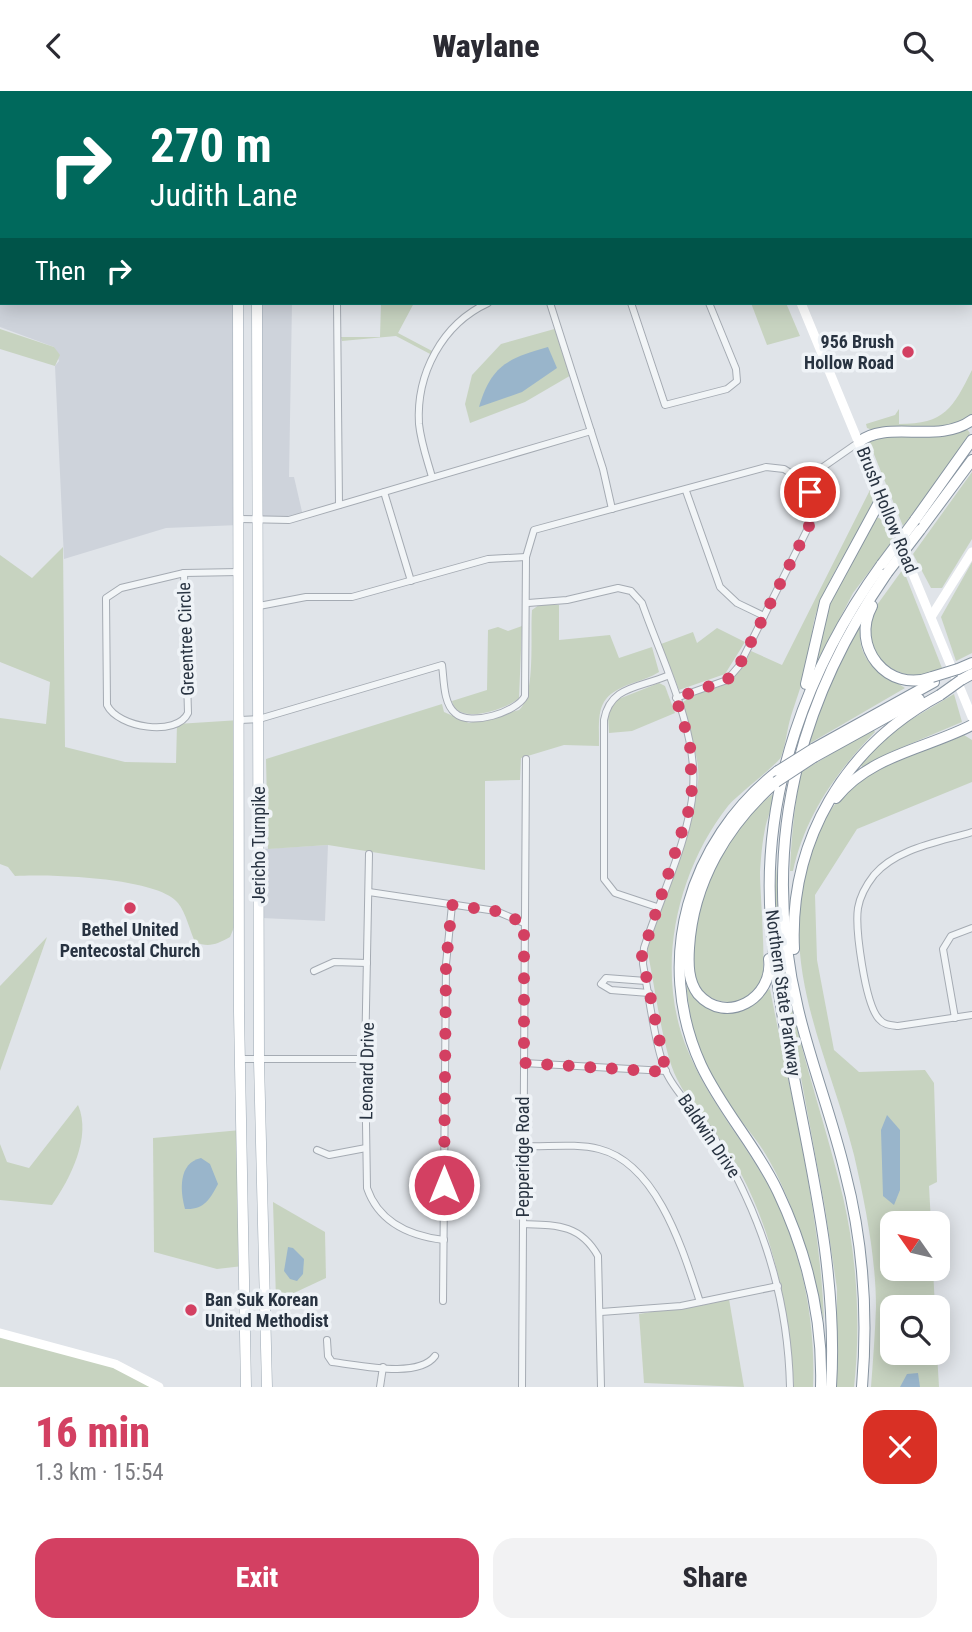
<!DOCTYPE html>
<html lang="en">
<head>
<meta charset="utf-8">
<style>
	:root { --surface:#fff; --page:#f2f2f3; --text:#2b2b33; --muted:#7c7c81; --accent:#d34062 }
	body { margin:0; font-family:"Roboto Condensed",sans-serif; background:var(--page); color:var(--text); height:100vh; display:flex; flex-direction:column; font-size:26px; white-space:nowrap }
	* { box-sizing:border-box; margin:0 }
	p { font-size:23px; color:var(--muted) }
	.icon { flex:none; width:38px; height:38px; fill:none; stroke:currentColor; stroke-width:2; stroke-linecap:round; stroke-linejoin:round }
	.map { position:relative; height:1296px; overflow:hidden }
	.sheet { display:flex; flex-direction:column; background:var(--surface); flex:1 }
	.sheet>* { flex:none }
	.banner { position:absolute; left:0px; top:0px; width:973px; height:214px; box-shadow:0 4px 18px #0003; background:#00695c; color:#fff; overflow:hidden }
	.needle { width:46px; rotate:304deg }
	.buttons { position:absolute; left:880px; top:1120px; display:grid; gap:14px }
	.buttons a { display:grid; place-items:center; width:70px; height:70px; border-radius:14px; background:var(--surface); box-shadow:0 4px 18px #0003; font-size:35px }
	.pin { position:absolute; display:grid; place-items:center; width:60px; height:60px; color:#fff; margin:-30px; border:4px solid #fff; border-radius:50%; box-shadow:0 2px 7px #0007 }
	.me { position:absolute; width:77px; margin:-38px; rotate:0deg; stroke-linejoin:round; filter:drop-shadow(0 0 5px #0008) }
	.turn { display:flex; align-items:center; gap:24px; height:147px; padding:0 35px; font-size:32px }
	.turn .icon { width:91px; height:91px; stroke-width:2.5 }
	.turn b { display:block; font-size:49px; line-height:60px }
	.then { display:flex; align-items:center; height:66px; padding:0 35px; background:#0003; gap:14px; font-size:26px }
	.round { display:grid; place-items:center; flex:none; width:74px; height:74px; border-radius:21px; background:var(--page) }
	.summary { display:flex; align-items:center; justify-content:space-between; height:119px; padding:0 35px }
	h1 { font-size:42px; font-weight:800; line-height:52px; color:var(--accent) }
	.cta { display:flex; gap:14px; margin-top:auto; padding:14px 35px }
	.cta a { flex:1; height:80px; border-radius:21px; background:var(--accent); color:#fff; font-size:28px; font-weight:800; line-height:80px; text-align:center }
	.cta a+a { background:var(--page); color:var(--text) }
	header { display:flex; justify-content:space-between; align-items:center; height:91px; padding:0 35px; background:var(--surface); font-size:32px; font-weight:800 }
	.map>svg:first-child { display:block }
	.built { fill:#ced3db }
	.green { fill:#c7d3c0 }
	.water { fill:#99b5cb }
	.lines { fill:none; stroke-linecap:round; stroke-linejoin:round }
	.street-casing { stroke:#a5abb3; stroke-width:8 }
	.primary-casing { stroke:#9eaab5; stroke-width:11 }
	.highway-casing { stroke:#8693a0; stroke-width:12 }
	.street { stroke:#f2f5f7; stroke-width:6 }
	.secondary { stroke:#fff; stroke-width:9 }
	.primary { stroke:#fff; stroke-width:10 }
	.highway { stroke:#fff; stroke-width:10 }
	.highway-bridge-casing { stroke:#8693a0; stroke-width:12; stroke-linecap:butt }
	.highway-bridge { stroke:#fff; stroke-width:10 }
	.route { stroke:#d34062; stroke-width:12; stroke-dasharray:0 21.6 }
	.poi-dot { fill:#d34062; stroke:#eff3f7; stroke-width:2.5 }
	.labels { text-anchor:middle; stroke-width:7; stroke-linejoin:round; paint-order:stroke }
	.poi-label { font-size:18px; font-weight:bold; fill:#283341; stroke:#eff3f7; text-anchor:end }
	.street-label { font-size:18px; fill:#283341; stroke:#eff3f7 }
</style>
</head>
<body>
<header><svg class="icon" aria-label="back" viewBox="0 0 24 24"><path d="M15 5l-7 7 7 7"/></svg>Waylane<svg class="icon" aria-label="search" viewBox="0 0 24 24"><circle cx="10" cy="10" r="6"/><path d="M15 15l6 6"/></svg></header>
<div class="map">
<svg width="972" height="1296" viewBox="0 0 972 1296">
	<rect width="100%" height="100%" fill="#e0e4e9"/>
	<g class="built">
		<path d="M0,0H244L2,2V212H241L239,434L166,437L64,468L55,275L59,270L54,256L0,236Z"/>
		<path d="M710,0H864V2H711Z"/>
		<path d="M262,212H292L289,386H294L303,425L289,429L258,428Z"/>
		<path d="M328,754L325,830L262,827V758Z"/>
	</g>
	<g class="green">
		<path d="M381,212H414L398,242L434,261L432,264L396,245L342,250L341,246H380Z"/>
		<path d="M751,212H786L800,245L767,254Z"/>
		<path d="M558,237L573,283L525,311L470,332L465,313L472,284L501,253Z"/>
		<path d="M0,238L54,256L60,264L55,275L0,258Z"/>
		<path d="M972,279V324C952,338 890,346 867,337L866,333L895,324L899,318V333C945,333 953,317 972,279Z"/>
		<path d="M966,337L970,342C951,375 927,403 903,435L869,351L872,346L936,345Z"/>
		<path d="M972,381V448L942,497H931L913,463Z"/>
		<path d="M870,399L873,411L868,424C851,454 830,484 818,517C811,534 812,552 808,569C804,588 797,606 791,625C787,638 786,653 781,666C779,672 737,704 728,715C676,781 654,881 688,960C709,1011 746,1052 772,1101C802,1159 816,1232 813,1296H794C788,1212 772,1129 726,1057C711,1034 689,1013 677,988C663,961 655,896 648,863V852C664,803 693,740 698,691C701,663 685,637 683,611C719,588 726,608 751,560L782,574Z"/>
		<path d="M876,426L884,429L893,449L853,502L815,575L825,518Z"/>
		<path d="M63,456L65,656L125,671L176,672L177,633L240,629V822L230,846C217,853 209,857 195,851C190,840 186,822 178,812C158,786 46,783 15,785L8,776L0,773V627L46,633L50,591L0,571V464L32,487Z"/>
		<path d="M972,471V562L956,570L941,526Z"/>
		<path d="M903,478L942,577C912,591 897,583 872,564L869,525Z"/>
		<path d="M539,514H559V549L610,544L619,567L652,556L659,581C651,586 642,589 633,592C596,605 599,619 599,655L564,654L521,667L520,689L485,690V779L328,754L268,758L266,668L442,613L444,621L469,632L519,619C536,605 530,543 532,519Z"/>
		<path d="M861,527C855,571 874,577 905,597L807,654L801,681L873,638L875,641C836,681 805,725 793,780H790C794,681 812,614 861,527Z"/>
		<path d="M522,535L519,607C506,619 457,635 452,610L487,599L488,539L498,536L508,540Z"/>
		<path d="M717,537L745,551L725,583L679,599L661,553L693,541L697,552Z"/>
		<path d="M659,592L665,595L675,622L632,640L609,642L608,624L616,609Z"/>
		<path d="M954,603L962,631L891,661L863,677L860,673L895,638Z"/>
		<path d="M964,644L972,649V691L857,738L815,804L817,869L834,959L859,981L925,979L934,992L937,1091L929,1095L931,1132H892V1178H933L935,1216H892V1262H937L939,1296H871C873,1270 875,1243 876,1216C876,1167 865,1112 854,1064C828,961 774,869 812,761C819,741 827,720 842,705C877,671 921,663 964,644Z"/>
		<path d="M773,703C774,713 767,727 765,738C762,752 761,767 760,781C760,802 767,879 761,892C745,922 698,915 693,881C684,823 726,737 773,703Z"/>
		<path d="M777,774C774,898 815,989 843,1106C857,1166 861,1235 854,1296H836L837,1198L825,1117L781,878L774,807Z"/>
		<path d="M47,846L0,980V895Z"/>
		<path d="M686,862L692,900L731,920L770,898C791,1007 820,1119 824,1230C811,1174 797,1119 769,1069C757,1047 739,1029 725,1008C695,965 684,914 686,862Z"/>
		<path d="M78,1014C92,1046 70,1088 52,1114L0,1109V1053L7,1071L29,1077Z"/>
		<path d="M241,1039L243,1175L217,1178L154,1161L153,1047Z"/>
		<path d="M273,1111L325,1141L326,1187L279,1209L276,1208Z"/>
		<path d="M729,1208L744,1296L644,1292L639,1223Z"/>
		<path d="M0,1242L96,1267L159,1296H0Z"/>
	</g>
	<g class="water">
		<path d="M548,256L557,277L522,301L479,316C491,274 509,267 548,256Z"/>
		<path d="M887,1024L900,1039V1099L894,1114L883,1105L881,1039Z"/>
		<path d="M201,1067L210,1073L218,1093C210,1108 204,1119 185,1118C180,1100 178,1072 201,1067Z"/>
		<path d="M288,1156L293,1157L304,1168L303,1183L297,1190L290,1188L284,1180Z"/>
		<path d="M918,1282L920,1296H900L907,1283Z"/>
	</g>
	<g class="lines">
		<defs>
			<g id="street">
				<path d="M403,0L404,2"/>
				<path d="M481,0V2"/>
				<path d="M574,0V2"/>
				<path d="M351,2L357,0"/>
				<path d="M584,2L588,0"/>
				<path d="M337,212L339,414"/>
				<path d="M550,212L603,378L612,418"/>
				<path d="M631,212L665,314L727,298L737,290L736,278L709,212"/>
				<path d="M432,386C427,368 421,352 419,333C416,283 442,233 488,212"/>
				<path d="M686,400L720,496L737,512L764,525"/>
				<path d="M384,401L411,490"/>
				<path d="M239,428L289,429L591,340"/>
				<path d="M184,482L188,622C177,646 118,637 107,614L106,507L121,497Z"/>
				<path d="M184,482L239,481"/>
				<path d="M528,512L567,509L618,497L631,500L642,512C661,567 698,639 693,698C690,746 659,810 644,857L643,873C648,900 656,961 667,983C679,1007 701,1025 715,1048C762,1124 788,1206 790,1296"/>
				<path d="M259,515L306,506H352L488,468L526,466"/>
				<path d="M676,607L727,589L739,575L810,433L813,414L803,390L859,351"/>
				<path d="M240,629L259,628L442,574C444,588 443,612 455,622C470,636 517,621 525,605L526,466L534,439L766,376L784,378L803,390"/>
				<path d="M972,741C940,751 897,757 874,784C867,793 860,805 858,817C855,837 865,913 879,928C884,934 890,934 898,935L972,924"/>
				<path d="M369,763L365,968L367,1097C379,1132 410,1145 444,1149"/>
				<path d="M369,801L496,820L524,832"/>
				<path d="M657,816L615,802L604,788V629C610,595 639,597 667,585"/>
				<path d="M314,880L334,871L367,872"/>
				<path d="M646,890L606,887L601,893L611,899L649,902"/>
				<path d="M955,927L943,858L951,845L972,837"/>
				<path d="M240,968H365"/>
				<path d="M524,972L666,980"/>
				<path d="M523,1055C547,1056 576,1052 599,1058C658,1073 683,1160 700,1211"/>
				<path d="M317,1059L329,1064L366,1057"/>
				<path d="M523,1133C556,1134 580,1133 598,1165L601,1296"/>
				<path d="M443,1210L446,873L452,814"/>
				<path d="M601,1221L681,1215L778,1195"/>
				<path d="M327,1249L328,1265L332,1271C359,1274 418,1288 435,1265"/>
				<path d="M380,1296L383,1276"/>
				<path d="M522,1296L526,668"/>
			</g>
			<g id="primary">
				<path d="M241,2V0"/>
				<path d="M258,2V0"/>
				<path d="M238,212L239,921L246,1296"/>
				<path d="M257,212L259,970L267,1296"/>
			</g>
			<g id="highway">
				<path d="M859,351C887,328 938,354 972,329"/>
				<path d="M915,429L972,349"/>
				<path d="M920,439L972,369"/>
				<path d="M872,515C850,555 887,603 932,586"/>
				<path d="M958,578L972,572"/>
				<path d="M961,589L972,583"/>
				<path d="M806,593L825,511L882,406"/>
				<path d="M813,658L934,591"/>
				<path d="M814,666L919,608"/>
				<path d="M778,680C689,750 653,869 701,974C722,1019 757,1056 778,1101C807,1162 823,1228 821,1296"/>
				<path d="M836,707C870,664 926,658 972,634"/>
				<path d="M794,858C789,749 845,655 940,604"/>
				<path d="M769,868C774,907 726,935 698,903C688,890 688,873 689,857C693,791 727,734 776,691"/>
				<path d="M831,1296C841,1137 782,987 771,830C761,701 808,575 882,473"/>
				<path d="M862,1296C868,1224 863,1150 845,1081C832,1026 811,973 798,918C760,760 796,614 887,482"/>
			</g>
		</defs>
		<use href="#street" class="street-casing"/>
		<use href="#primary" class="primary-casing"/>
		<use href="#highway" class="highway-casing"/>
		<use href="#street" class="street"/>
		<g class="secondary">
			<path d="M700,0L701,2"/>
			<path d="M801,212L972,626"/>
			<path d="M931,526L972,461"/>
			<path d="M0,1242L115,1273L159,1296"/>
		</g>
		<use href="#primary" class="primary"/>
		<use href="#highway" class="highway"/>
		<defs>
			<g id="highway-bridge">
				<path d="M882,473L915,429"/>
				<path d="M887,482L920,439"/>
				<path d="M932,586L958,578"/>
				<path d="M940,604L961,589"/>
				<path d="M778,680L813,658"/>
				<path d="M776,691L814,666"/>
			</g>
		</defs>
		<use href="#highway-bridge" class="highway-bridge-casing"/>
		<use href="#highway-bridge" class="highway-bridge"/>
	</g>
	<g class="lines">
		<path class="route" d="M444,1094L446,873L452,814L496,820L524,832V972L666,981L642,865L692,709L690,653L676,607L727,589L739,575L810,433L813,414L810,401"/>
	</g>
	<g class="poi-dot">
		<circle cx="908" cy="261" r="7"/>
		<circle cx="130" cy="817" r="7"/>
		<circle cx="191" cy="1219" r="7"/>
	</g>
	<g class="labels">
		<g class="poi-label">
			<text x="894" y="257">956 Brush<tspan x="894" dy="21">Hollow Road</tspan></text>
			<text x="130" y="845" text-anchor="middle">Bethel United<tspan x="130" dy="21">Pentecostal Church</tspan></text>
			<text x="205" y="1215" text-anchor="start">Ban Suk Korean<tspan x="205" dy="21">United Methodist</tspan></text>
		</g>
		<g class="street-label">
			<text transform="translate(887 419) rotate(68)" y="6">Brush Hollow Road</text>
			<text transform="translate(186 548) rotate(-92)" y="6">Greentree Circle</text>
			<text transform="translate(259 754) rotate(-90)" y="6">Jericho Turnpike</text>
			<text transform="translate(783 902) rotate(82)" y="6">Northern State Parkway</text>
			<text transform="translate(367 980) rotate(-89)" y="6">Leonard Drive</text>
			<text transform="translate(709 1045) rotate(56)" y="6">Baldwin Drive</text>
			<text transform="translate(523 1066) rotate(-90)" y="6">Pepperidge Road</text>
		</g>
	</g>
</svg>
<div class="buttons">
<a><svg class="needle" viewBox="-14 -14 28 28"><path d="M0-13l5 13h-10z" fill="#e53935"/><path d="M0 13l5-13h-10z" fill="#7c7c81"/></svg></a>
<a><svg class="icon" aria-label="search" viewBox="0 0 24 24"><circle cx="10" cy="10" r="6"/><path d="M15 15l6 6"/></svg></a>
</div>
<div class="pin" style="left:810px;top:401px;background:#d93025"><svg class="icon" aria-label="arrive" viewBox="0 0 24 24"><path d="M6 21V4h12l-3 4 3 4H6"/></svg></div>
<svg class="me" style="left:444px;top:1094px" viewBox="-20 -20 40 40"><circle r="17" fill="#d34062" stroke="#fff" stroke-width="3"/><path d="M0-11L8 9 0 5-8 9z" fill="#fff"/></svg>
<div class="banner">
<div class="turn"><svg class="icon" aria-label="right" viewBox="0 0 24 24"><path d="M7 20v-9h11M14 6l5 5-5 5"/></svg><div><b>270 m</b>Judith Lane</div></div>
<div class="then">Then<svg class="icon" aria-label="right" viewBox="0 0 24 24"><path d="M7 20v-9h11M14 6l5 5-5 5"/></svg></div>
</div>
</div>
<section class="sheet">
<div class="summary"><div><h1>16 min</h1><p>1.3 km · 15:54</p></div><a class="round" style="background:#d93025;color:#fff"><svg class="icon" aria-label="close" viewBox="0 0 24 24"><path d="M6 6l12 12M18 6L6 18"/></svg></a></div>
<div class="cta"><a>Exit</a><a>Share</a></div>
</section>
</body>
</html>
